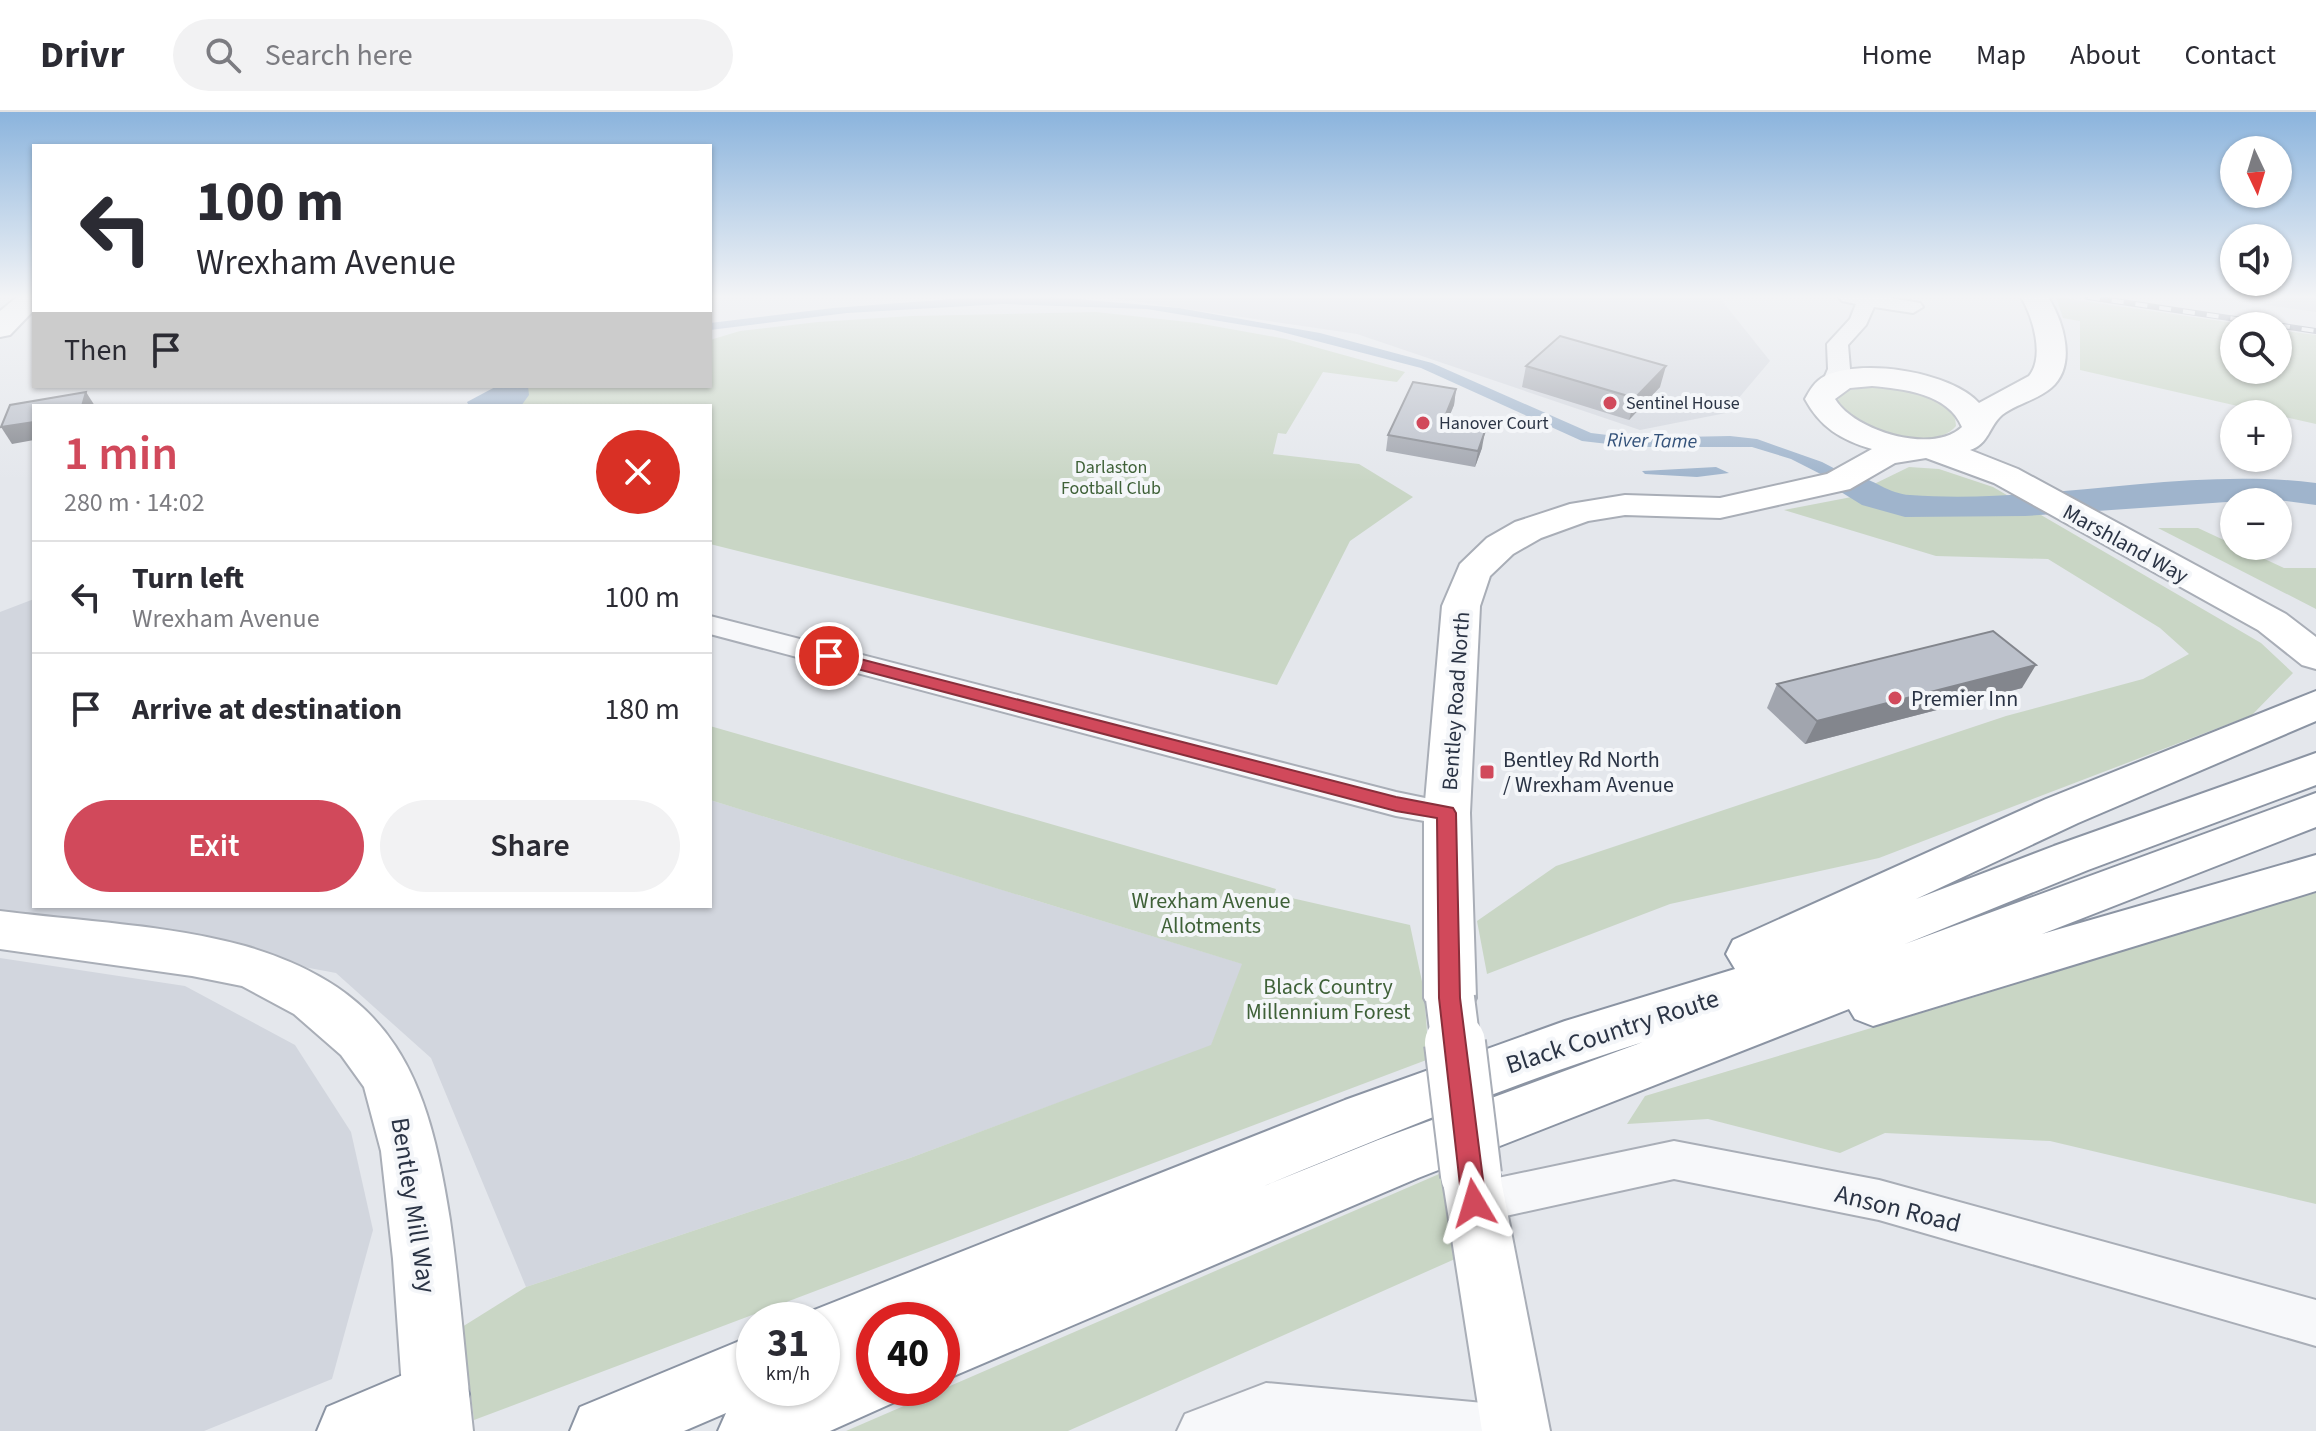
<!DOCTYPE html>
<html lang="en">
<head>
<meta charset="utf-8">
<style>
	:root { --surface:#fff; --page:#f2f2f3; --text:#2b2b33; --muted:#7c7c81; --line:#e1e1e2; --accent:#d1495b }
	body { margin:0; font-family:"Source Sans 3",sans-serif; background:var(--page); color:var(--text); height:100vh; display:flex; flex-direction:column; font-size:30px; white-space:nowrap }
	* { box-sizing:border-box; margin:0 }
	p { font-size:26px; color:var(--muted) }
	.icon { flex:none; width:44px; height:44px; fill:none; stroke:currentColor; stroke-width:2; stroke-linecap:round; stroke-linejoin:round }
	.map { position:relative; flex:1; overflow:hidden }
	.panel { position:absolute; left:32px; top:292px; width:680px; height:504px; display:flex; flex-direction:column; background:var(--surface); border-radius:0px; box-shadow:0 2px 6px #0004 }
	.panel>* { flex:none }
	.guide { position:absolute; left:32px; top:32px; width:680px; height:244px; border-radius:0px; box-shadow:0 2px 6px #0004; background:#fff; color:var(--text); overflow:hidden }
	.needle { width:52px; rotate:176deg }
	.fabs { position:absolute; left:2220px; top:24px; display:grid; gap:16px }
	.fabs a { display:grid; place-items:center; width:72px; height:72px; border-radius:50%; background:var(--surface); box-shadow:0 2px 6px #0004; font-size:40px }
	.speed { position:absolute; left:736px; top:1190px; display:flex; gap:16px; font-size:40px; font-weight:700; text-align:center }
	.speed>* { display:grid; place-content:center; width:104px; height:104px; border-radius:50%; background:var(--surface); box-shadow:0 2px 6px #0004; line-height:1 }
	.speed small { font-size:20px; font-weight:400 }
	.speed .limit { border:12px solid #d22; background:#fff; color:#111 }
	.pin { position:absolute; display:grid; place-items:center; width:68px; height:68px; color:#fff; margin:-34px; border:4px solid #fff; border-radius:50%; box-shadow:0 2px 8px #0007 }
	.me { position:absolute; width:88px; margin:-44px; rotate:353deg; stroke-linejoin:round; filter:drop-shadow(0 0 6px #0008) }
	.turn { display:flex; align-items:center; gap:28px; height:168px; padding:0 32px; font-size:36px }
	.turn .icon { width:104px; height:104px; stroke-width:2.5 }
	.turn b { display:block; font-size:56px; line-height:68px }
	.then { display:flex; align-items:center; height:76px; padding:0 32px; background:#0003; gap:16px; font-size:30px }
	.round { display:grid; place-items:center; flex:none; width:84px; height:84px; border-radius:42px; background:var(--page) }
	.overview { display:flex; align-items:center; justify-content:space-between; height:136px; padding:0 32px }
	h1 { font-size:48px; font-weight:600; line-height:60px; color:var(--accent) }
	.button { display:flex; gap:16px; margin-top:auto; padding:16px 32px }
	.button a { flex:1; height:92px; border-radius:48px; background:var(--accent); color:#fff; font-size:32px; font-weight:600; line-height:92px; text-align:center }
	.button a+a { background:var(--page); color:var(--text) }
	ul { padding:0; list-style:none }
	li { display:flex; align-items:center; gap:24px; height:112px; padding:0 32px; border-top:2px solid var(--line) }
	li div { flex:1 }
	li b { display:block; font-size:30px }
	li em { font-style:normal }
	header { display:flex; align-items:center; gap:48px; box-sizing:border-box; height:112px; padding:0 40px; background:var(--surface); border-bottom:2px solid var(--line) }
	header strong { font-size:38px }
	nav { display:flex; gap:44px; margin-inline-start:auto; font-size:28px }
	.search { width:560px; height:72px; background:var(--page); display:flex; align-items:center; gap:20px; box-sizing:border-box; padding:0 28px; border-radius:44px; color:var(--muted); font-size:30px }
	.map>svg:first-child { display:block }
	.built { fill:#d2d6de }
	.green { fill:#c9d6c5 }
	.water { fill:#9fb4cc }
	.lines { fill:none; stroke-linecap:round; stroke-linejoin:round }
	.river { fill:#9fb4cc; fill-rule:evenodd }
	.street-casing { stroke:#a9aeb7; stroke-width:4 }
	.secondary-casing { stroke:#a9aeb7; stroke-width:4 }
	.highway-casing { stroke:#8b94a3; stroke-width:4 }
	.street { fill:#f7f8fa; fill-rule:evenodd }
	.secondary { fill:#fff; fill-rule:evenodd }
	.highway { fill:#fff; fill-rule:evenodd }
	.rail-casing { stroke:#7d8696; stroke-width:6 }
	.rail { stroke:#f4f6f9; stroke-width:4; stroke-dasharray:12; stroke-linecap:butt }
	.secondary-bridge-far1-casing { stroke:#a9aeb7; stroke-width:52; stroke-linecap:butt }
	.secondary-bridge-casing { stroke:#a9aeb7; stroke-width:64; stroke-linecap:butt }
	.secondary-bridge-far1 { stroke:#fff; stroke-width:48 }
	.secondary-bridge { stroke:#fff; stroke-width:60 }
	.wall { fill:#a1a5ae }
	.shaded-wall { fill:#83868d }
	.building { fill:#bbc0ca; stroke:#83868d; stroke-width:2 }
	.route { fill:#d1495b; stroke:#882f3b; stroke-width:2 }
	.poi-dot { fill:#d1495b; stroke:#f4f6f9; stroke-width:3 }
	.labels { text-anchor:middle; stroke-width:8; stroke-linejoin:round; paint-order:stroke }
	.far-poi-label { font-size:18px; fill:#2b3445; stroke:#f4f6f9; text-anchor:start }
	.far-park-label { font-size:18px; fill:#3f6138; stroke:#f4f6f9 }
	.far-water-label { font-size:20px; font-style:italic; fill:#34527a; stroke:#f4f6f9 }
	.street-label { font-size:22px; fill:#2b3445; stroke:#f4f6f9 }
	.poi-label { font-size:22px; fill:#2b3445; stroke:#f4f6f9; text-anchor:start }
	.park-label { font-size:22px; fill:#3f6138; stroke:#f4f6f9 }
	.near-street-label { font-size:26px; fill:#2b3445; stroke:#f4f6f9 }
</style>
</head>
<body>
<header>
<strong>Drivr</strong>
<div class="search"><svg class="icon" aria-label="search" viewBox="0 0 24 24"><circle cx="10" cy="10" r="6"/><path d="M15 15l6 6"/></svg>Search here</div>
<nav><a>Home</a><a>Map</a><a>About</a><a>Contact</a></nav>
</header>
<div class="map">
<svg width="2316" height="1319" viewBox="0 0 2316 1319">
	<rect width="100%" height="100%" fill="#e4e7ec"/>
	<g class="built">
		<path d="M1106,185H1719L1770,249L1726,301L1640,318L1357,222Z"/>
		<path d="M2208,185H2316V200Z"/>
		<path d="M34,487V794H710V688L1243,852L1211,934L910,1046L526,1175L431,946L336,861L0,798V500Z"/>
		<path d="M0,846L185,874L295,933L351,1020L373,1118L332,1267L204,1319H0Z"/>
	</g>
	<g class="green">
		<path d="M2056,185L2255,214H2234V258H2278V218L2316,223V312L2080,258V209L2063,206Z"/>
		<path d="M1096,200L1197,211L1286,227L1405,260L1397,270L1323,260L1286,322L1278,321L1273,342L1359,352L1413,385L1350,429L1277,573L710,432V294H521L528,274H710V228L740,219L818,210L911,204Z"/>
		<path d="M1885,273C1907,278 1957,284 1956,314C1935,341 1847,321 1837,289L1844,279Z"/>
		<path d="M1909,355L1939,357L1993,375L2261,531L2293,561L2252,603L1879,746L1670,792L1487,862L1477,809L1556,754L2006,604L2143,567L2189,542L2160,516L2048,447L1936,444L1784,398L1862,383L1884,393L1908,389L1889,385L1868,375Z"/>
		<path d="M2158,416H2198L2284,456H2316V497Z"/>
		<path d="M710,614L1276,777L1274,782L1410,813L1424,879L1429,947L474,1308L462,1215L526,1175L910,1046L1211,933L1242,852L710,688Z"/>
		<path d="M2316,781V1092L2050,1029L1885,1021L1840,1041L1708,1007L1627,1012L1645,984L1981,883L2215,805Z"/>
		<path d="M1446,1059L1455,1147L1068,1319H846Z"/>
	</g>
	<g class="water">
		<path d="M1054,185L1179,196L1320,221L1432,251L1591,321L1632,326L1730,324L1757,327L1822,350L1889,385L1909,389L1908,399L1862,383L1791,347L1752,335H1634L1582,329L1421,256L1274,218L1147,197L1003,192L847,201L710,218V211L833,196L967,186Z"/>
		<path d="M497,274H528L529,283L521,294H469L467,290Z"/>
		<path d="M1716,355L1729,361L1697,365L1645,362L1642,359Z"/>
	</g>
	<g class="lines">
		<path class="river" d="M1853,362C1873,367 1889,382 1910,383C2044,393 2184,354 2316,371V393L2270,387L2025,404L1905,405L1862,393L1841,380L1835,373L1841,366Z"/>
		<defs>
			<g id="street">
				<path d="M1839,185H1885L1920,191L1923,195L1913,201L1874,195L1866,213L1848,233L1850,257L1841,276L1833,278L1822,271L1828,257L1827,232L1850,207L1856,192L1842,189Z"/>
				<path d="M710,504L1396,680L1459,693L1464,701L1459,709L1447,713L1396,704L710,522Z"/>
				<path d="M1674,1029L1879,1068L2316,1188V1234L1879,1108L1674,1067L1474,1111L1459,1105L1452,1091L1459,1077L1474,1071Z"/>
				<path d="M1266,1271L1516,1294L1533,1302L1541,1319H1177L1185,1302Z"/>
			</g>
			<g id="secondary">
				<path d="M17,185H34V198L10,223L0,225V199Z"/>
				<path d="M2021,185H2048C2064,210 2077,254 2051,276C2037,288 2016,292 2002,303C1989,314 1989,332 1970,338L2018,357L2286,502L2316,525V557L2302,553L2258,518L1994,371L1926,346L1895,351L1850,377L1720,406L1625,403L1588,409L1541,426L1513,442L1490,464L1480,494L1470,701L1476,886L1468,901L1450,907L1432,901L1424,886V701L1442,494L1460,452L1487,426L1515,410L1570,392L1625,383L1720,386L1827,362L1872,337C1841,328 1820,315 1805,287C1810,278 1815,269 1825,264C1863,246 1951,260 1979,291L2029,264C2045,245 2033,205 2021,185ZM1872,274C1903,277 1948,281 1962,315C1933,343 1854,319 1835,287L1850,276Z"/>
				<path d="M0,799C78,809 170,813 245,834C395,878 428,966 450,1108C460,1178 465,1249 473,1319H405L393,1147L381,1039L364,975L341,943L294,902L242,874L192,864L0,837Z"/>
				<path d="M1471,1036L1492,1044L1500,1063L1550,1319H1482L1442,1063L1450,1044Z"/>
			</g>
			<g id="highway">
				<path d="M2316,579V609L2078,711L1916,787L2054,734L2316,641V673L2088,758L1905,832L2316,681V715L2042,822L2316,743V779L1873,914L1855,907L1849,897L1418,1066L942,1269V1208H874V1276H903L897,1289L830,1319H718L726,1301L684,1319H570L580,1295L754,1223V1276H822V1208H798L799,1204L1345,988L1565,909L1735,857L1726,842L1733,828L2046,687ZM1643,930L1378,1028L1264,1074C1389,1022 1514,971 1643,930Z"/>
				<path d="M436,1249L459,1259L469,1282L459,1305L429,1319H317L327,1295Z"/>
			</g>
		</defs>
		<use href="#street" class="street-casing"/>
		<use href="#secondary" class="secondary-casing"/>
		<use href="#highway" class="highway-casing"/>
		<use href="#street" class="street"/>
		<use href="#secondary" class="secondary"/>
		<use href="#highway" class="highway"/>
		<defs>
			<path id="rail" d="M2088,185L2316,219"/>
		</defs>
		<use href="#rail" class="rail-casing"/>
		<use href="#rail" class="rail"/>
		<defs>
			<path id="secondary-bridge-far1" d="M1450,886L1456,933"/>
			<path id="secondary-bridge" d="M1455,931L1471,1063"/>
		</defs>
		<use href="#secondary-bridge-far1" class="secondary-bridge-far1-casing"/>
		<use href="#secondary-bridge" class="secondary-bridge-casing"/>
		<use href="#secondary-bridge-far1" class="secondary-bridge-far1"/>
		<use href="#secondary-bridge" class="secondary-bridge"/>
	</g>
	<g class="wall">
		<path d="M1526,254L1660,275L1629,308L1522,275Z"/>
		<path d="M1456,277L1454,293L1446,313L1482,336L1475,355L1386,339L1388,323Z"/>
		<path d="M1777,572L2022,576L1805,632L1767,596Z"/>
	</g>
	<g class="shaded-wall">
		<path d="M1666,254L1660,275L1629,308L1635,286Z"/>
		<path d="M1456,277L1454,293L1439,328L1442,312Z"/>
		<path d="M86,280L95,294H82Z"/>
		<path d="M34,310V328L12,332L1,315Z"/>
		<path d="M1485,319L1482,336L1475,355L1478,339Z"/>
		<path d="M2036,553L2022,576L1805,632L1817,609Z"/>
	</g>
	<g class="building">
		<path d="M1560,224L1666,254L1635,286L1526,254Z"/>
		<path d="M1413,270L1456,277L1442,312L1485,319L1478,339L1388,323Z"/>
		<path d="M86,280L82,294H34V310L1,315L10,293Z"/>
		<path d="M1993,519L2036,553L1817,609L1777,572Z"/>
	</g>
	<linearGradient id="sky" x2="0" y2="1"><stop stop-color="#8bb4dd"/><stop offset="0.5" stop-color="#f3f4f6"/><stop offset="1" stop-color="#f3f4f6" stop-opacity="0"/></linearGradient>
	<rect width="2316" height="369" fill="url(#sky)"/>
	<path class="route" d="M829,539L1396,685L1453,696L1456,701L1460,886L1486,1091L1483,1099L1474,1102L1466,1099L1462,1091L1439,886L1437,706L1396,699L823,548L821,544Z"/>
	<g class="poi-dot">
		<circle cx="1610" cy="291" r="8"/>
		<circle cx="1423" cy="311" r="8"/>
		<circle cx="1895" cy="586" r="8"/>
		<rect x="1479" y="652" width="16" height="16" rx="4"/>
	</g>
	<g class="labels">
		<g class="far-poi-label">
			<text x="1626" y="297">Sentinel House</text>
			<text x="1439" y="317">Hanover Court</text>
		</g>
		<g class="far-park-label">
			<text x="1111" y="361">Darlaston<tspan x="1111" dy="21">Football Club</tspan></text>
		</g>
		<g class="far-water-label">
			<text transform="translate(1652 328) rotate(1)" y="7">River Tame</text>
		</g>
		<g class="street-label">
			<text transform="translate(2126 431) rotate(29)" y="8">Marshland Way</text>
			<text transform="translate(1455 589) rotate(-86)" y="8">Bentley Road North</text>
		</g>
		<g class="poi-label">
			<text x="1911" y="594">Premier Inn</text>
			<text x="1503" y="655">Bentley Rd North<tspan x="1503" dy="25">/ Wrexham Avenue</tspan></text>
		</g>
		<g class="park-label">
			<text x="1211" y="796">Wrexham Avenue<tspan x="1211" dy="25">Allotments</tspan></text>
			<text x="1328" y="882">Black Country<tspan x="1328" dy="25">Millennium Forest</tspan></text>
		</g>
		<g class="near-street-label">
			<text transform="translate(1612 919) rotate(-18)" y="9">Black Country Route</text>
			<text transform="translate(414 1093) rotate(81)" y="9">Bentley Mill Way</text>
			<text transform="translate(1898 1096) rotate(14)" y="9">Anson Road</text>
		</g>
	</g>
</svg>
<div class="fabs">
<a><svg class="needle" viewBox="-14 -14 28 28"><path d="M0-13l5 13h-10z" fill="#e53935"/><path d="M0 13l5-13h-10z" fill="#7c7c81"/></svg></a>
<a><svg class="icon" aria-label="sound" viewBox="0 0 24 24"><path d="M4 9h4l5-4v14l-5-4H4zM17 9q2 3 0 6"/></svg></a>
<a><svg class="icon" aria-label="search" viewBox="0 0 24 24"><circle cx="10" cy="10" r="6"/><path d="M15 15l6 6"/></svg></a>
<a>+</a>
<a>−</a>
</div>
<div class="speed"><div>31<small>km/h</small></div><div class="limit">40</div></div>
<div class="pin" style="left:829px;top:544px;background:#d93025"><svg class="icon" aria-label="arrive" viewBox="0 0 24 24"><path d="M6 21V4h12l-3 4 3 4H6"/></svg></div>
<svg class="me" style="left:1474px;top:1091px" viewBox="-20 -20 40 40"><path d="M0-17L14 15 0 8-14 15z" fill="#d1495b" stroke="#fff" stroke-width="4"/></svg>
<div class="guide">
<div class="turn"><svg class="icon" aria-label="left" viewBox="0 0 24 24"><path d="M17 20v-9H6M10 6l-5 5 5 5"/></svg><div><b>100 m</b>Wrexham Avenue</div></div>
<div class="then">Then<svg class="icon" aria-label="arrive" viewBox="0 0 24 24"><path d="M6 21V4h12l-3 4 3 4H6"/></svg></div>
</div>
<section class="panel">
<div class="overview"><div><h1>1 min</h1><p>280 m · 14:02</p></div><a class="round" style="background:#d93025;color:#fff"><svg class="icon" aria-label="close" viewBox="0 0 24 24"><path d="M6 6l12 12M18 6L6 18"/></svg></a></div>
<ul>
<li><svg class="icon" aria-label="left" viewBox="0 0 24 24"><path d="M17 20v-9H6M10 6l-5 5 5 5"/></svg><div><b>Turn left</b><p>Wrexham Avenue</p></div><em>100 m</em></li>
<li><svg class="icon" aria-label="arrive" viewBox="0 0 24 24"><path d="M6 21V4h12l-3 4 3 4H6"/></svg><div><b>Arrive at destination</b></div><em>180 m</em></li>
</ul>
<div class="button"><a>Exit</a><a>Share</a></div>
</section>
</div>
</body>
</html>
